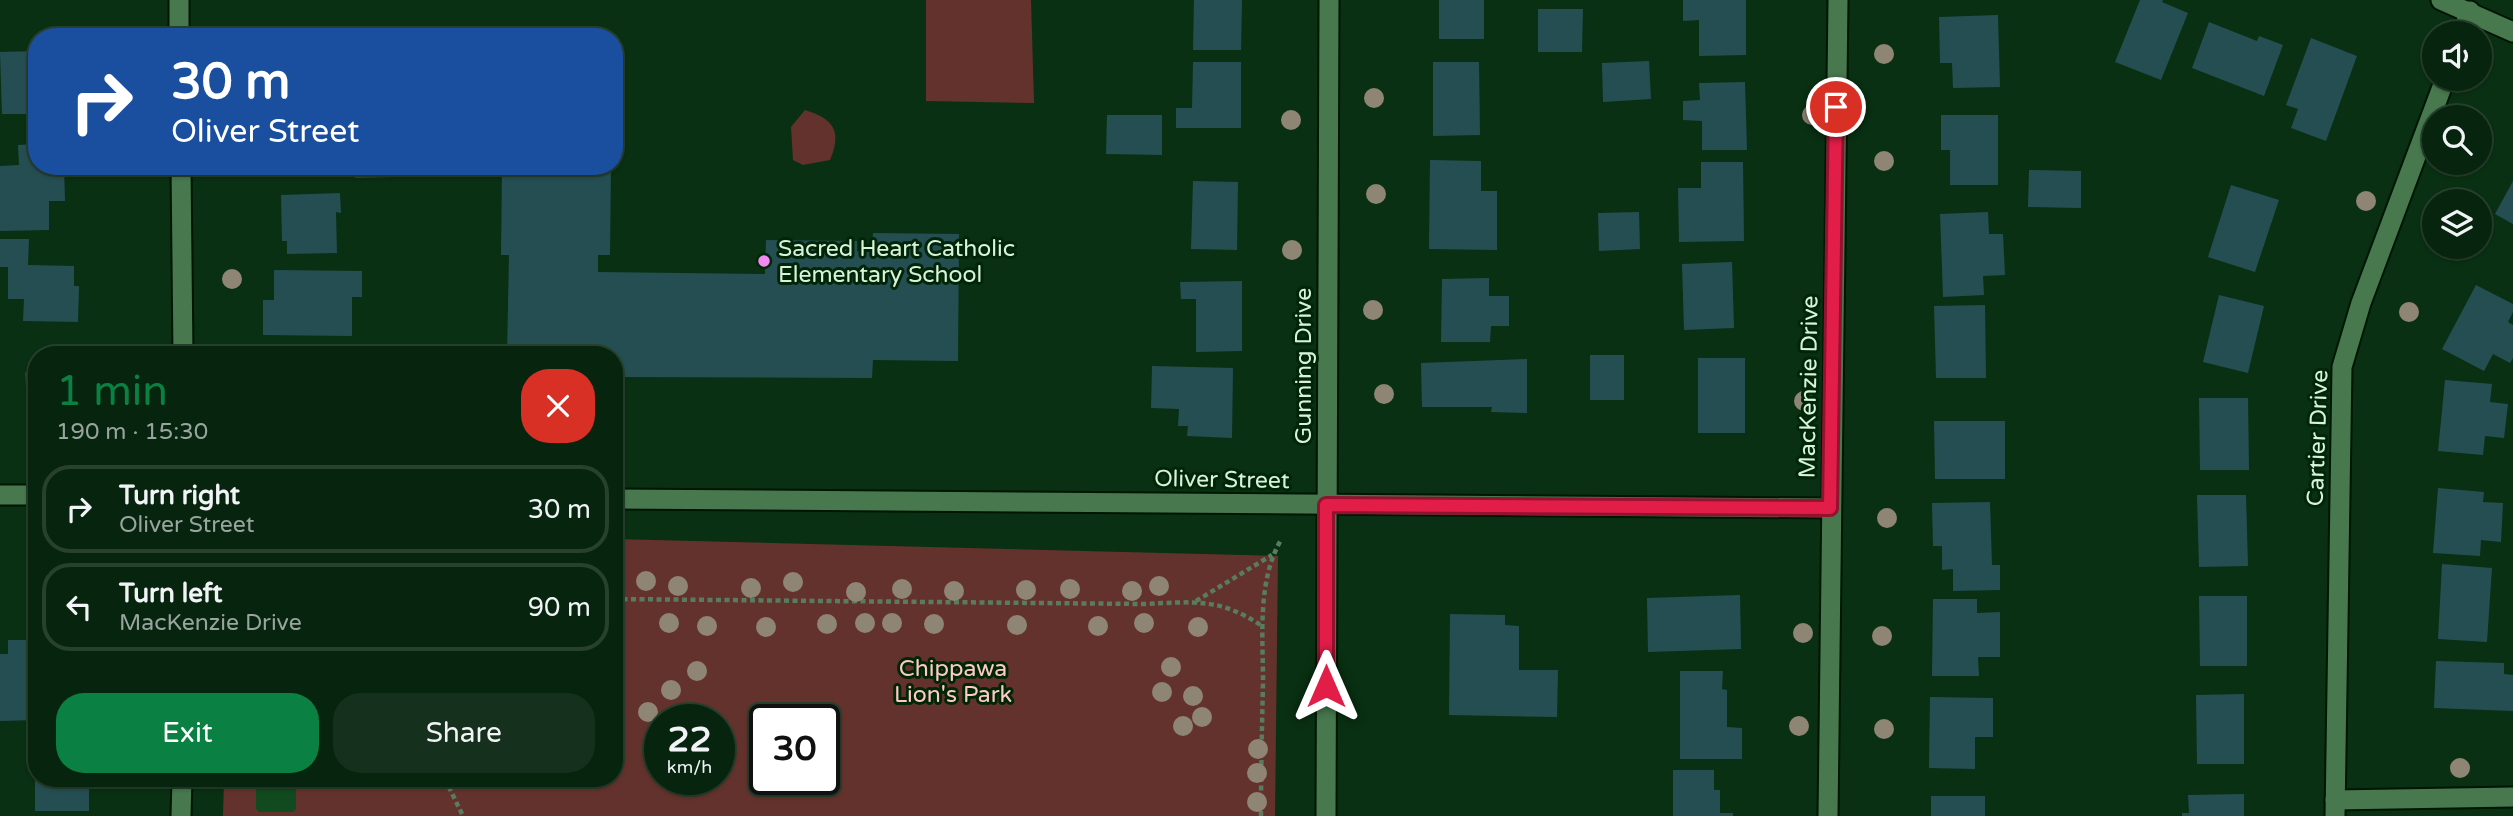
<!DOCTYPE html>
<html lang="en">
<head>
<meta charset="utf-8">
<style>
	:root { --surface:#07240e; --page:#15301c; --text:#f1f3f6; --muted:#98a49e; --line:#28412e; --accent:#0b8043 }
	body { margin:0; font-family:"Varela Round",sans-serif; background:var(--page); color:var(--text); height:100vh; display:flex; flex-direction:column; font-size:26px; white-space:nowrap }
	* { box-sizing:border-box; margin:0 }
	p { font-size:23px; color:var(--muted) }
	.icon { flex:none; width:38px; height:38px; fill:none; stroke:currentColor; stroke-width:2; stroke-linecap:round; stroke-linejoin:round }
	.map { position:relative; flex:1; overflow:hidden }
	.side { position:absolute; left:28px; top:346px; width:595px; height:441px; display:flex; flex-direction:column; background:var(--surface); border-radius:28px; box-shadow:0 2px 5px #0004,0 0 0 2px var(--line) }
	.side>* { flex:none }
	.guide { position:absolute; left:28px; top:28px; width:595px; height:147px; border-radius:28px; box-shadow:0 2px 5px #0004,0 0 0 2px var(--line); background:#1a4fa0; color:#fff; overflow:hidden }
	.fabs { position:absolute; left:2422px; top:21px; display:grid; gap:14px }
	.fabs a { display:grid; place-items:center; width:70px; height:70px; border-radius:50%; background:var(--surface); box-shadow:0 2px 5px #0004,0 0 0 2px var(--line); font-size:35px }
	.speed { position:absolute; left:644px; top:704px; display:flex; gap:14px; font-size:35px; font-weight:700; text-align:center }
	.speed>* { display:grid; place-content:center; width:91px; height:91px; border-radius:50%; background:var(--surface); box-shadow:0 2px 5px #0004,0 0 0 2px var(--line); line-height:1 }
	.speed small { font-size:18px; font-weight:400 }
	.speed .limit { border:4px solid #111; border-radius:10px; background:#fff; color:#111 }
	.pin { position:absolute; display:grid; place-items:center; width:60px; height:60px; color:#fff; margin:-30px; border:4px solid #fff; border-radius:50%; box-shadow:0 2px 7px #0007 }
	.me { position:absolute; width:77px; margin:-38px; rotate:0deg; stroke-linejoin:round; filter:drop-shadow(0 0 5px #0008) }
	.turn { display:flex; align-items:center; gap:24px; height:147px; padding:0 28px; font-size:32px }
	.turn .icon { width:91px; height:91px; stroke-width:2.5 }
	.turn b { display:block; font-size:49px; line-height:60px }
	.round { display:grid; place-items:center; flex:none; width:74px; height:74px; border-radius:28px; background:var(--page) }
	.head { display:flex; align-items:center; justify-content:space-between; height:119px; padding:0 28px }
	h1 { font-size:42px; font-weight:600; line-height:52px; color:var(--accent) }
	.action { display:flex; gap:14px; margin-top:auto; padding:14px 28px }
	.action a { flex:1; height:80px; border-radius:28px; background:var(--accent); color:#fff; font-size:28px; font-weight:600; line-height:80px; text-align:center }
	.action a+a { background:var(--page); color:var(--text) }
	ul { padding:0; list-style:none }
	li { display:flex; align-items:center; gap:21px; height:88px; margin:0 14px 10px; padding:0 14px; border:4px solid var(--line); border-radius:28px }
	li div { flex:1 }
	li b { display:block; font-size:26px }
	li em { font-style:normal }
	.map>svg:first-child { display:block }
	.green { fill:#63322c; fill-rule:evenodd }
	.water { fill:#104a1e }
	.building { fill:#254e53 }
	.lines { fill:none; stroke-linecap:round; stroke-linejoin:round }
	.minor-casing { stroke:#001603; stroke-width:23 }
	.path { stroke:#597b60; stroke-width:4.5; stroke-dasharray:5 3.5; stroke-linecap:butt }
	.minor { stroke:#47784e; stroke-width:19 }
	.tree { fill:#8f8574 }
	.route-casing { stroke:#92132f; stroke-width:18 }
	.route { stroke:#e11d48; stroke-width:12 }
	.poi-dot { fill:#f38af2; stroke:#002608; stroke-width:2.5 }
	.labels { text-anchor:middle; stroke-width:6; stroke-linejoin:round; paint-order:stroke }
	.poi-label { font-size:23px; fill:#d9f3db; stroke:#002608; text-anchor:start }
	.street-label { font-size:23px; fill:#d9f3db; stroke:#002608 }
	.park-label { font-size:23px; fill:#fdcbc4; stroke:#002608 }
</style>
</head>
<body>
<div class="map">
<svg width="2513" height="816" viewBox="0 0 2513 816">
	<rect width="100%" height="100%" fill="#093012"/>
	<g class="green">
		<path d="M926,0H1031L1034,103L926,101Z"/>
		<path d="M805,110C834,119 842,131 830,160L803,165L793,160L791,127Z"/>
		<path d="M614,539L1278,556L1275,816H223L224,779H614ZM660,719H719V779H660ZM765,719H824V779H765Z"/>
	</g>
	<path class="water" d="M256,779H296V809L293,812H259L256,809Z"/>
	<g class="building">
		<path d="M1194,0H1242L1241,50H1193Z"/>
		<rect x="1439" y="0" width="45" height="39"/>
		<path d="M1683,0H1746V55L1699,56V20L1683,21Z"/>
		<path d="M2140,0H2163L2162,2L2188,13L2161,80L2115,62Z"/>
		<path d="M1538,9H1583L1582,52H1538Z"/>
		<path d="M1998,15L2000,87L1953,88L1952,63H1940L1939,17Z"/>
		<path d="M2209,22L2257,41L2259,36L2283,45L2264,96L2192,68Z"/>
		<path d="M2311,38L2357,56L2326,141L2291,128L2298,109L2286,105Z"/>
		<path d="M37,51V114H2L0,52Z"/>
		<path d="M1649,61L1651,99L1603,102L1602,63Z"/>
		<path d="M1193,62H1241V128H1176V108H1192Z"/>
		<path d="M1433,62H1479L1480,135L1433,136Z"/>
		<path d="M1745,82L1747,150H1702V121L1683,120V101L1700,100L1699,83Z"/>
		<path d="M1107,115H1162V155L1106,154Z"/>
		<path d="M1941,115H1998V185H1950V150H1941Z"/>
		<path d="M37,144V166H64L65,201H49V230L0,231V166L19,165L18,145Z"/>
		<path d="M1430,160L1481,161V191H1497V250L1429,249Z"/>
		<path d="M1701,162H1743L1744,241L1679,242L1678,188H1701Z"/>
		<path d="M355,166H396V177L355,178Z"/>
		<path d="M502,166H611L610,255H598V272L765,274L766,240L857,241V251L872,252L873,233L959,234L958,361L873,360L872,378L614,377V355H507L509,255H501Z"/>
		<path d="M2029,170L2081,171V208L2028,207Z"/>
		<path d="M1193,181L1238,182L1237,250L1191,249Z"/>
		<path d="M2513,181V224L2495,214Z"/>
		<path d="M2231,185L2279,200L2255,272L2208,257Z"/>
		<path d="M340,193L341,213L336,212L337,253L287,254V241H282L281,195Z"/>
		<path d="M1639,212L1640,249L1599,251L1598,213Z"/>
		<path d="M1988,212L1989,234H2003L2005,275L1983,276L1984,295L1943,297L1940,214Z"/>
		<path d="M0,239H29L28,265L74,266V286H79L78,322L23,321L24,299H8V267H0Z"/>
		<path d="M1732,262L1734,328L1684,330L1682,264Z"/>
		<path d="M274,270L362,271V297H352V336L263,335V300H274Z"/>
		<path d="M1489,278V296H1509V326H1491L1490,342H1441L1442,279Z"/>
		<path d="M1242,281V351L1196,352V299H1181L1180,282Z"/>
		<path d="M2476,285L2513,304V312L2508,322L2513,325V358L2510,363L2493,354L2484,371L2442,349Z"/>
		<path d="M2219,295L2264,306L2248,373L2203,362Z"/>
		<path d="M1985,305L1986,378H1936L1934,306Z"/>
		<rect x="1590" y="355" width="34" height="45"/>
		<rect x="1698" y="358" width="47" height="75"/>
		<path d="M1527,359V413L1491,412L1492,407H1422L1421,363Z"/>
		<path d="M1152,366L1233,368L1232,438L1187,436L1188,426H1178L1179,409L1151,408Z"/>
		<path d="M25,372H37V420H28Z"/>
		<path d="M2445,380L2492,384L2490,402L2508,404L2504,438L2485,436L2483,455L2438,451Z"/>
		<path d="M2199,398H2248L2249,470H2200Z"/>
		<path d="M1934,421H2005V479H1935Z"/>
		<path d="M2438,488L2484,492L2483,502L2503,503L2501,542L2481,540L2480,556L2433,553Z"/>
		<path d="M2197,495H2246L2248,566L2199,567Z"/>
		<path d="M1990,502L1992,565H2000V590L1953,591V569L1942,570V546H1933L1932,503Z"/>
		<path d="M32,559H37V631H31Z"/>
		<path d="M2442,564L2492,568L2487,642L2438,639Z"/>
		<path d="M1740,595L1741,649L1648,652L1647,598Z"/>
		<path d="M2199,596H2247V666H2200Z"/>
		<path d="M1933,599H1977V613L2000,612V657H1978L1979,676H1932Z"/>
		<path d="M1450,614L1505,615V625L1519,626V670H1558L1557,717L1449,715Z"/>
		<path d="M8,640H37V720L0,721V654H8Z"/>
		<path d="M2436,661L2504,663V674L2513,675V711L2434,708Z"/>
		<path d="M1680,671H1723L1722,689L1727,690V727L1742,728V759H1680Z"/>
		<path d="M2244,694V764H2197L2196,695Z"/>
		<path d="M1930,697L1993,698V737H1975V769L1929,768Z"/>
		<path d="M1673,770H1714V790H1720V813H1733V816H1673Z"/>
		<rect x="35" y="779" width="54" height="32"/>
		<path d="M2244,794V816H2182V813H2189L2188,795Z"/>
		<rect x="1931" y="796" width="54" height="20"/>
	</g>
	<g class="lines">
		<defs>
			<g id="minor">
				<path d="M179,0V37"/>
				<path d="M2441,0L2513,32"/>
				<path d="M2462,33L2470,11"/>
				<path d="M181,166L183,355"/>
				<path d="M0,495H37"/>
				<path d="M614,499L1830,508"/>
				<path d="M2335,800L2513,797"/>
				<path d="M181,816L182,779"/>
				<path d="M1326,816L1329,0"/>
				<path d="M1828,816L1838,0"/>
				<path d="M2335,816L2342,367L2361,303L2445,79"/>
			</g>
		</defs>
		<use href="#minor" class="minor-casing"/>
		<g class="path">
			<path d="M614,599L1144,604C1193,602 1219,597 1262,626"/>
			<path d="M1196,601L1272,555"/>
			<path d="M445,779L463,816"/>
			<path d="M1261,816C1261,771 1262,727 1263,682C1263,637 1257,581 1281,540"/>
		</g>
		<use href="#minor" class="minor"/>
	</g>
	<g class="tree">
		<circle cx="1884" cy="54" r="10"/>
		<circle cx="1374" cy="98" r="10"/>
		<circle cx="1812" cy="115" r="10"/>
		<circle cx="1291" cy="120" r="10"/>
		<circle cx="1884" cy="161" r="10"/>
		<circle cx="1376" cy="194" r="10"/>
		<circle cx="2366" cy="201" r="10"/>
		<circle cx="1292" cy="250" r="10"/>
		<circle cx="232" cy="279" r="10"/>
		<circle cx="1373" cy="310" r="10"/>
		<circle cx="2409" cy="312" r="10"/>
		<circle cx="1384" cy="394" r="10"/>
		<circle cx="1804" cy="401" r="10"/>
		<circle cx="1887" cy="518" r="10"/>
		<circle cx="646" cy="581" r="10"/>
		<circle cx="793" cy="582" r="10"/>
		<circle cx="678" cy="586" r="10"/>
		<circle cx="1159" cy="586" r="10"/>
		<circle cx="751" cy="588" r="10"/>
		<circle cx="902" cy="589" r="10"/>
		<circle cx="1070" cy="589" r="10"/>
		<circle cx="1026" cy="590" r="10"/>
		<circle cx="954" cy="591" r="10"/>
		<circle cx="1132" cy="591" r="10"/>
		<circle cx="856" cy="592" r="10"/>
		<circle cx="669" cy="623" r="10"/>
		<circle cx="865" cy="623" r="10"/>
		<circle cx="892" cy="623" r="10"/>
		<circle cx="1144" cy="623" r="10"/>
		<circle cx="827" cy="624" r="10"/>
		<circle cx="934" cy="624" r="10"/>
		<circle cx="1017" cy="625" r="10"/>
		<circle cx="707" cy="626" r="10"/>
		<circle cx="1098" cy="626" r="10"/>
		<circle cx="766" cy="627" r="10"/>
		<circle cx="1198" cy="627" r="10"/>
		<circle cx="1803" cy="633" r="10"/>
		<circle cx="1882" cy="636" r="10"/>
		<circle cx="1171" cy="667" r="10"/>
		<circle cx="697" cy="671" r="10"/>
		<circle cx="671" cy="690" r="10"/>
		<circle cx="1162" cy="692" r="10"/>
		<circle cx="1193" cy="696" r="10"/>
		<circle cx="648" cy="712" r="10"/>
		<circle cx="1202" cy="717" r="10"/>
		<circle cx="1183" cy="726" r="10"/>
		<circle cx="1799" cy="726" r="10"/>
		<circle cx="1884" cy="729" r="10"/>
		<circle cx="1258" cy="749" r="10"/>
		<circle cx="2460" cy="768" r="10"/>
		<circle cx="1257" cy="773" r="10"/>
		<circle cx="1257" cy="802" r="10"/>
	</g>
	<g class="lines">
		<defs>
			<path id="route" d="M1326,686V505L1830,508L1836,107"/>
		</defs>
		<use href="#route" class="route-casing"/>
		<use href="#route" class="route"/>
	</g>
	<circle class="poi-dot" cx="764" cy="261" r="7"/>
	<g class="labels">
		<g class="poi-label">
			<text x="778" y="256">Sacred Heart Catholic<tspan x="778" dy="26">Elementary School</tspan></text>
		</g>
		<g class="street-label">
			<text transform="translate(1303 366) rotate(-90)" y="8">Gunning Drive</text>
			<text transform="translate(1808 387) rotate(-89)" y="8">MacKenzie Drive</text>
			<text transform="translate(2317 438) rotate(-88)" y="8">Cartier Drive</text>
			<text transform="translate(1222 479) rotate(1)" y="8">Oliver Street</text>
		</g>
		<g class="park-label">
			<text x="953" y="676">Chippawa<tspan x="953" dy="26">Lion's Park</tspan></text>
		</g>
	</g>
</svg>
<div class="fabs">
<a><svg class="icon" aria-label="sound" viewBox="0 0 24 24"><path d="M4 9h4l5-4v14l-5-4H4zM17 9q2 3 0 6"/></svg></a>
<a><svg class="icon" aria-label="search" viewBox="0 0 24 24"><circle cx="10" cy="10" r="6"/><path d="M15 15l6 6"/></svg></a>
<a><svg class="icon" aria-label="layers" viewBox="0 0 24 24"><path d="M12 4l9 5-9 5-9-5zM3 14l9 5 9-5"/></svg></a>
</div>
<div class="speed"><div>22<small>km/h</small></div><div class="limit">30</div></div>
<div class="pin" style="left:1836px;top:107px;background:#d93025"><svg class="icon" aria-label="arrive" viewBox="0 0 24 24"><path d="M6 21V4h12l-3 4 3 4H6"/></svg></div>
<svg class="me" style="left:1326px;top:686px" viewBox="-20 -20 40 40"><path d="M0-17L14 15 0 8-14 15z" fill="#e11d48" stroke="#fff" stroke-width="4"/></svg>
<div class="guide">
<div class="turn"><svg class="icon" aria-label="right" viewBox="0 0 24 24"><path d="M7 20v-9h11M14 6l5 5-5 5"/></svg><div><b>30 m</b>Oliver Street</div></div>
</div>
<section class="side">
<div class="head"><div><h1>1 min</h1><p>190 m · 15:30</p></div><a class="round" style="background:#d93025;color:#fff"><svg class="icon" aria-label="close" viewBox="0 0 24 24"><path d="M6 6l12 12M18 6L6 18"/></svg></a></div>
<ul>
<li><svg class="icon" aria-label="right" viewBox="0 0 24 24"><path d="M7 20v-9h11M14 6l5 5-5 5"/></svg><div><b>Turn right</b><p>Oliver Street</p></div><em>30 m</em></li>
<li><svg class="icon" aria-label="left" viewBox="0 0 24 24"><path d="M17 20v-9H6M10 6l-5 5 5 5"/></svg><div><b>Turn left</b><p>MacKenzie Drive</p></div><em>90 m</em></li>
</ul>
<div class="action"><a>Exit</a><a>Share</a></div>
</section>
</div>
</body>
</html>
